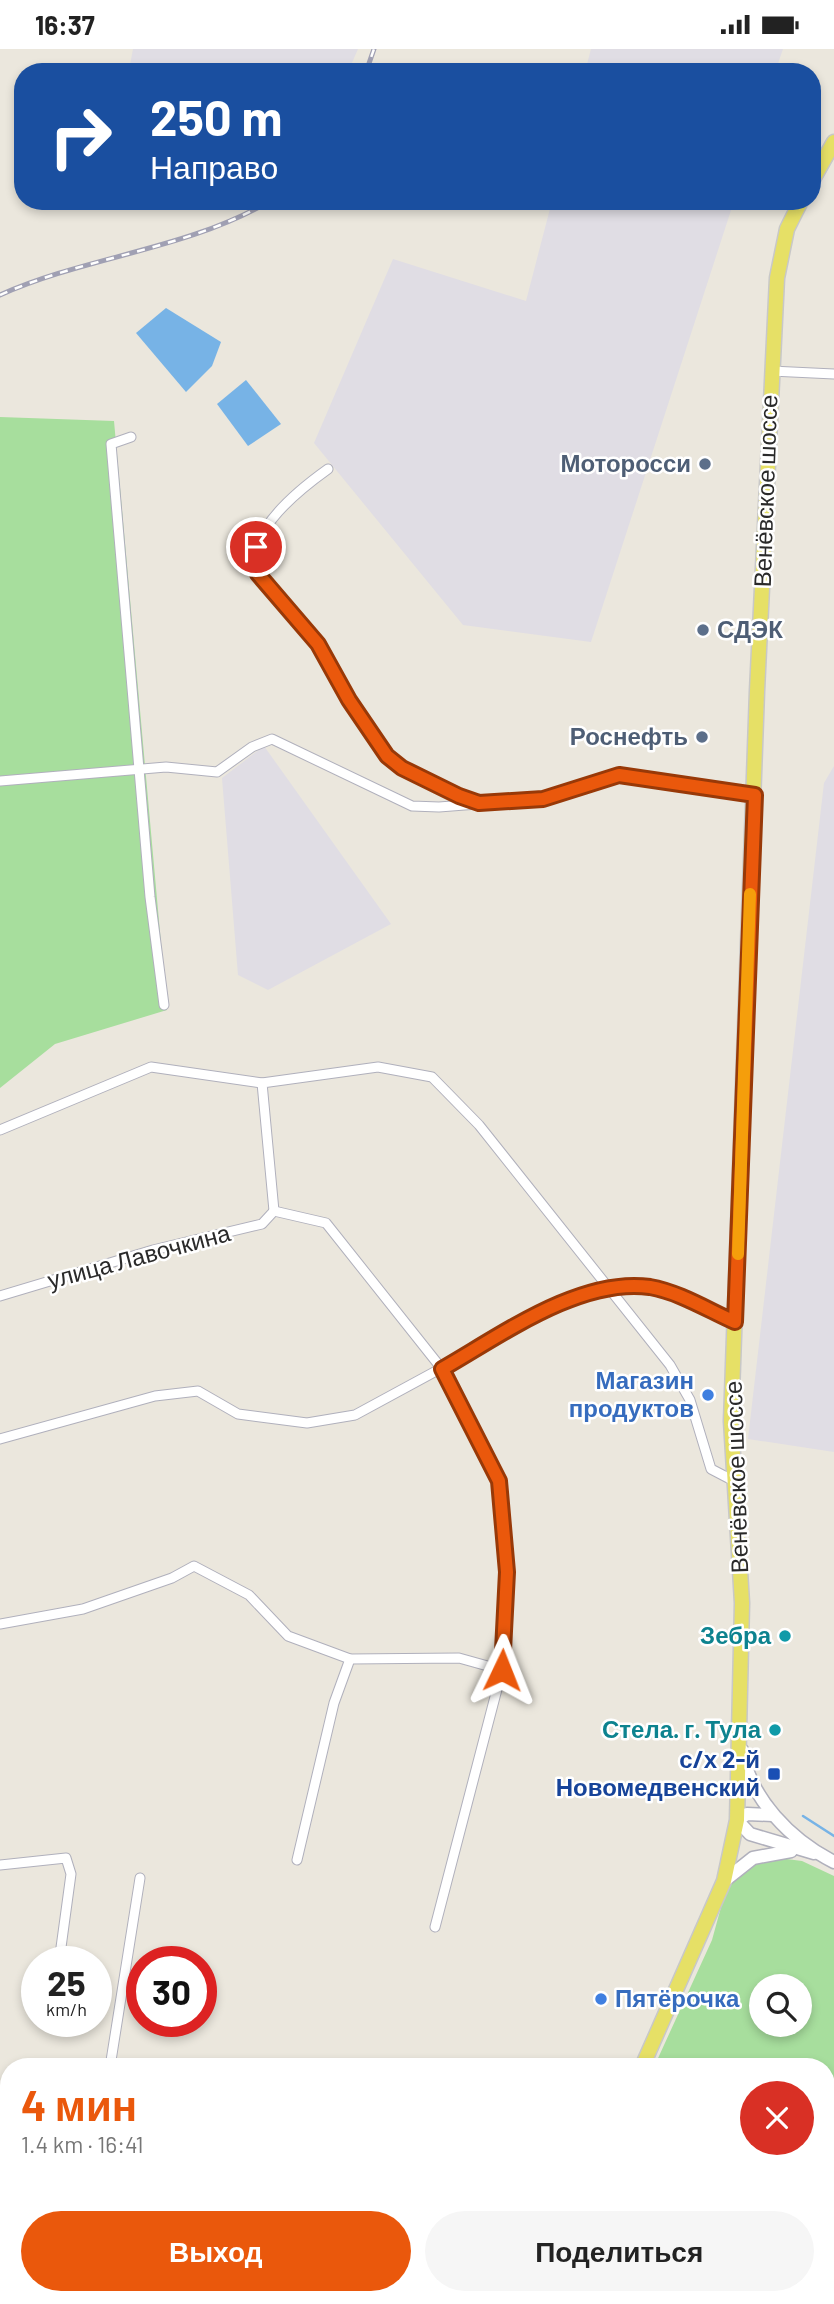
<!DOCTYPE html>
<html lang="ru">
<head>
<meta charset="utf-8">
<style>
	:root { --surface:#fff; --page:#f6f6f6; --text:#222; --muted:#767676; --accent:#ea580c }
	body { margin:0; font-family:Barlow,sans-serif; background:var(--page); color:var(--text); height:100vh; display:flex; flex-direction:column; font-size:26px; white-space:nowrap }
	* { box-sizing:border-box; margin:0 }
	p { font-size:23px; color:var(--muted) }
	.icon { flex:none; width:38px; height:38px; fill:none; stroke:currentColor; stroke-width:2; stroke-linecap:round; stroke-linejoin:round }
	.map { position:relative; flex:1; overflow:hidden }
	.drawer { position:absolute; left:0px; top:2009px; width:835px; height:247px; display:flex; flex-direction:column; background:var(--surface); border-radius:28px 28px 0 0; box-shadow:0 4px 10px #0003 }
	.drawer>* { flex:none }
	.banner { position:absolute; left:14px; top:14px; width:807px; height:147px; border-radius:28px; box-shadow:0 4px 10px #0003; background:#1a4fa0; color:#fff; overflow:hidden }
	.controls { position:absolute; left:749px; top:1925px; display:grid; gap:14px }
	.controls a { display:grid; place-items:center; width:63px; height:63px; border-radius:50%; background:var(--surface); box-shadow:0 4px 10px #0003; font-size:35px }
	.speed { position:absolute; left:21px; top:1897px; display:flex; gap:14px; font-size:35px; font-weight:700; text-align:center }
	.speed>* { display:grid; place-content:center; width:91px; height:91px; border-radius:50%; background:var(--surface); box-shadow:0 4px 10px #0003; line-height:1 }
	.speed small { font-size:18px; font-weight:400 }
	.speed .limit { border:10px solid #d22; background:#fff; color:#111 }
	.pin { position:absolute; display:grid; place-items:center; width:60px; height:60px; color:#fff; margin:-30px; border:4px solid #fff; border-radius:50%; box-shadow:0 2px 7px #0007 }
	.me { position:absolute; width:77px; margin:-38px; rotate:2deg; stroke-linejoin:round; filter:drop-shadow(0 0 5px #0008) }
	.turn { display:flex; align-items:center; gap:24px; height:147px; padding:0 21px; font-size:32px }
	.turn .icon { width:91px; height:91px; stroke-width:2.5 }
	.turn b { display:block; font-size:49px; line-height:60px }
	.round { display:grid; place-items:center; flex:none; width:74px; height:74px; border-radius:37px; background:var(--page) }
	.headline { display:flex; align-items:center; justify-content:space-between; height:119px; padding:0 21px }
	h1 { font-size:42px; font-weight:700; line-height:52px; color:var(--accent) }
	.cta { display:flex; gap:14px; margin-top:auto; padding:14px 21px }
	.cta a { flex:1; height:80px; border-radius:42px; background:var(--accent); color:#fff; font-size:28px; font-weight:700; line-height:80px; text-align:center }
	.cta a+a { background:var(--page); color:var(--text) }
	.status { display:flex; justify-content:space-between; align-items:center; height:49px; padding:0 35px; background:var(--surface); direction:ltr }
	.status svg { height:19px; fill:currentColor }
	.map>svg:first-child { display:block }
	.industrial { fill:#e0dde4 }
	.green { fill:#a7de9d; fill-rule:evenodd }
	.water { fill:#77b3e6 }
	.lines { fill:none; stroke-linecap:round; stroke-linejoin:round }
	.stream { stroke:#77b3e6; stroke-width:2.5 }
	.street-casing { stroke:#b0b0bc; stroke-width:11 }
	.secondary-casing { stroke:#b0b0bc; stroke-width:15 }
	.primary-casing { stroke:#c8c8c8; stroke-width:17 }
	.street { stroke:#fff; stroke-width:9 }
	.secondary { stroke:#fff; stroke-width:12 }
	.primary { stroke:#e6e066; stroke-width:14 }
	.rail-casing { stroke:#a0a0b3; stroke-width:5 }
	.rail { stroke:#fff; stroke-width:2.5; stroke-dasharray:8; stroke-linecap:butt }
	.route-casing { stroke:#983908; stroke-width:18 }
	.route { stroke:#ea580c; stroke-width:12 }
	.slow { stroke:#f59e0b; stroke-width:12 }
	.service-dot { fill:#5c6f8a; stroke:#fff; stroke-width:2.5 }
	.shop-dot { fill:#3f7fe0; stroke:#fff; stroke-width:2.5 }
	.culture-dot { fill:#0f9aa8; stroke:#fff; stroke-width:2.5 }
	.transit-dot { fill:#1a4fb4; stroke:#fff; stroke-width:2.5 }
	.labels { text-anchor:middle; stroke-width:5; stroke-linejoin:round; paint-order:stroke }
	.service-label { font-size:24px; font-weight:bold; fill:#4e5e75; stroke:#fff; text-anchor:end }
	.street-label { font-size:24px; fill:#2a2a2a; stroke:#fff }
	.shop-label { font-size:24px; font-weight:bold; fill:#366cbe; stroke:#fff; text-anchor:end }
	.culture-label { font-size:24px; font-weight:bold; fill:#0d838f; stroke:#fff; text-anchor:end }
	.transit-label { font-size:24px; font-weight:bold; fill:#164399; stroke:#fff; text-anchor:end }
</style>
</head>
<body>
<div class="status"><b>16:37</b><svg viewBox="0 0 49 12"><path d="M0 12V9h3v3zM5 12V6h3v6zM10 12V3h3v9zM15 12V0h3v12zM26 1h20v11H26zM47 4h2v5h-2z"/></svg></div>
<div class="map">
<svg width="834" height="2255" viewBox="0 0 834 2255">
	<rect width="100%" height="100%" fill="#ebe7dd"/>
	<g class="industrial">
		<path d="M133,0H358L348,23H125L130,16Z"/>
		<path d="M591,0H783L775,23H585Z"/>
		<path d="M552,152H734L591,593L463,576L314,394L393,210L526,252Z"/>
		<path d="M264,697L391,875L268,941L238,926L222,729Z"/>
		<path d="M834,717V1403L748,1390L824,734Z"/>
	</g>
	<g class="green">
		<path d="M0,368L114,372L167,961L55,995L0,1039Z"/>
		<path d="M779,1809L802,1812L834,1827V2255H659L645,2247H826V2018H654L712,1891L726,1840L745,1820L759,1813ZM761,1937H800V1976H761Z"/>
		<path d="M550,2247H637L633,2255H546Z"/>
	</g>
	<g class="water">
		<path d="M166,259L221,293L212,317L186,343L136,284Z"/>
		<path d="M246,331L281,375L248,397L217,355Z"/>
	</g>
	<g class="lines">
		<path class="stream" d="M803,1767L834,1787"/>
		<defs>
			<g id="street">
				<path d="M771,322L834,325"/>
				<path d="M131,388L111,395L150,848L164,956"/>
				<path d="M328,420C300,440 242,485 258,525L318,595L349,651L387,707L421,730L474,752"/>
				<path d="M0,732L166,718L217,723L252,698L272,690L412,757L439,758L543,750L619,726L755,746"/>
				<path d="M0,1081L151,1018L262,1034"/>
				<path d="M274,1162L326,1174L442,1320L499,1432L507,1523L502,1621L435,1878"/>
				<path d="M274,1162L262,1034L378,1018L432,1028L479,1076L670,1316L690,1351L711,1420L734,1432"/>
				<path d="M0,1247L153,1201L262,1175L274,1162"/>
				<path d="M0,1390L155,1347L198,1342L238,1365L307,1374L355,1366L567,1251L607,1240L648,1238L669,1243L735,1273"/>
				<path d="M0,1575L83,1560L172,1529L194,1517L249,1546L288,1587L350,1610L459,1609L502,1621"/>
				<path d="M297,1811L334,1654L350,1610"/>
				<path d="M0,1816L66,1809L71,1825L59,1913"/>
				<path d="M110,2018L140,1829"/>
				<path d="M126,2255L165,2247"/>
			</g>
			<g id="secondary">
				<path d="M742,1701C750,1750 791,1791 834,1813"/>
				<path d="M773,1766L747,1765L737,1771L750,1785L814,1804"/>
				<path d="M724,1832L753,1809L791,1802"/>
			</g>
			<g id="primary">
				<path d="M812,132L834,93"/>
				<path d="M642,2018L724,1832L737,1771L742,1554L731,1372L757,642L777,229L787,180L801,152"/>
				<path d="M528,2255L532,2247"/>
			</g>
		</defs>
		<use href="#street" class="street-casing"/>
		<use href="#secondary" class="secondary-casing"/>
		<use href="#primary" class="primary-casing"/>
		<use href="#street" class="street"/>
		<use href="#secondary" class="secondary"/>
		<use href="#primary" class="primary"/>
		<defs>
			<g id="rail">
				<path d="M366,23L374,0"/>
				<path d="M0,246C87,207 186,201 270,152"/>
			</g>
		</defs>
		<use href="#rail" class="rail-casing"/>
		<use href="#rail" class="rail"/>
	</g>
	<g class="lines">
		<defs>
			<path id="route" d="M256,498L254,510L258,525L318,595L349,651L387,707L402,719L459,747L479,754L543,750L619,726L755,746L735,1273C708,1261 679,1243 650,1238C580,1228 500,1287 442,1320L499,1432L507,1523L502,1621"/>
		</defs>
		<use href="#route" class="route-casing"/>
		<use href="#route" class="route"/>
		<path class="slow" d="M738,1205L750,845"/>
	</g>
	<g class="service-dot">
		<circle cx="705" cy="415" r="7"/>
		<circle cx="703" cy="581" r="7"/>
		<circle cx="702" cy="688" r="7"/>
	</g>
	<g class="shop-dot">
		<circle cx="708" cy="1346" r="7"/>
		<circle cx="601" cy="1950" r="7"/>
	</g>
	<g class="culture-dot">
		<circle cx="785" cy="1587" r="7"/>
		<circle cx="775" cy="1681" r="7"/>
	</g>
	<rect class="transit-dot" x="767" y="1718" width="14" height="14" rx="3.5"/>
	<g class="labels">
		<g class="service-label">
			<text x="691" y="423">Моторосси</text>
			<text x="717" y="589" text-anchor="start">СДЭК</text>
			<text x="688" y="696">Роснефть</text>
		</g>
		<g class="street-label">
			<text transform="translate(766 442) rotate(-88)" y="8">Венёвское шоссе</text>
			<text transform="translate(139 1208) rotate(-15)" y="8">улица Лавочкина</text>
			<text transform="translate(737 1428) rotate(-92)" y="8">Венёвское шоссе</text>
		</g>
		<g class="shop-label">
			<text x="694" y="1340">Магазин<tspan x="694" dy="28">продуктов</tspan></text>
			<text x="615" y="1958" text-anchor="start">Пятёрочка</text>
		</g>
		<g class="culture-label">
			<text x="771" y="1595">Зебра</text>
			<text x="761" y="1689">Стела. г. Тула</text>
		</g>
		<g class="transit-label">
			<text x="760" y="1719">с/х 2-й<tspan x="760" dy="28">Новомедвенский</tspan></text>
		</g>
	</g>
</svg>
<div class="controls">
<a><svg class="icon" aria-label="search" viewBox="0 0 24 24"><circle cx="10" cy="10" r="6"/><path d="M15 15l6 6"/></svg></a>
</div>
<div class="speed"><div>25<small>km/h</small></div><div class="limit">30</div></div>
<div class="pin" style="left:256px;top:498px;background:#d93025"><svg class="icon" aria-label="arrive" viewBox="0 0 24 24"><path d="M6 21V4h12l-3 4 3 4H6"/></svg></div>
<svg class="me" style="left:502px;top:1621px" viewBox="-20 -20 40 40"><path d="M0-17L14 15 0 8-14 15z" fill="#ea580c" stroke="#fff" stroke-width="4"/></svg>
<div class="banner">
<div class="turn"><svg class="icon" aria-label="right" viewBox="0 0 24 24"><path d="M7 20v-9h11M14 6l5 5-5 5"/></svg><div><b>250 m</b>Направо</div></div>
</div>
<section class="drawer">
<div class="headline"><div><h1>4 мин</h1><p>1.4 km · 16:41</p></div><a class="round" style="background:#d93025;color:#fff"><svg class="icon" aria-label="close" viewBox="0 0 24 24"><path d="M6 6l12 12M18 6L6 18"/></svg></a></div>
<div class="cta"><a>Выход</a><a>Поделиться</a></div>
</section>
</div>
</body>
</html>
